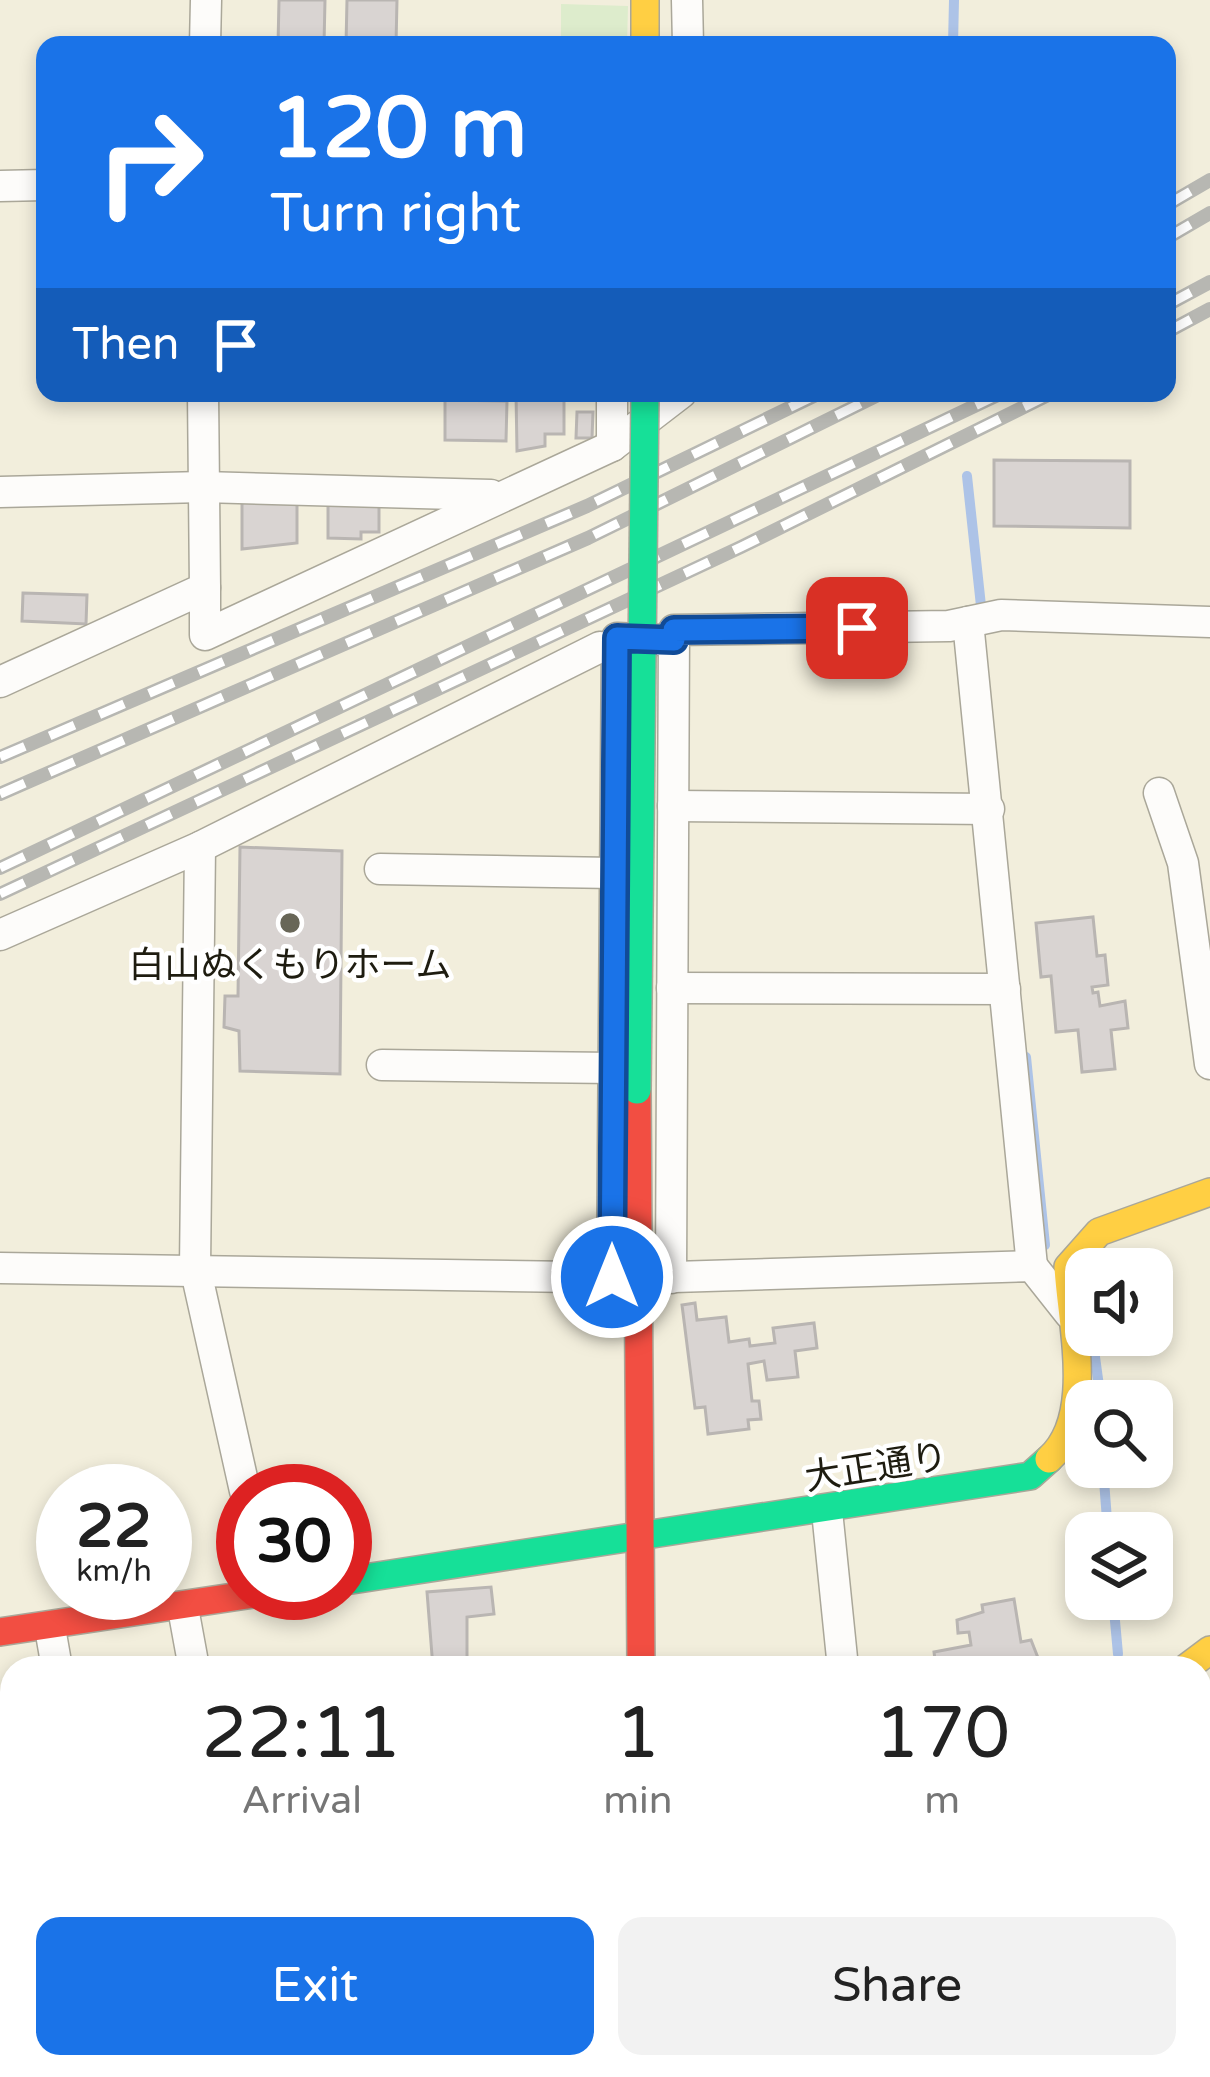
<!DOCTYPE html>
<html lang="en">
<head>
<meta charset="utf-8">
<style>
	:root { --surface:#fff; --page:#f2f2f2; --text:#222; --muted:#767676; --accent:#1a73e8 }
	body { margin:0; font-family:"Varela Round","Noto Sans JP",sans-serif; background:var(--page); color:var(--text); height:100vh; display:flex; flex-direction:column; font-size:45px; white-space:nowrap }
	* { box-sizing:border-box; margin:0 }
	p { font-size:39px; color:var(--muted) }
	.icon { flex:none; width:66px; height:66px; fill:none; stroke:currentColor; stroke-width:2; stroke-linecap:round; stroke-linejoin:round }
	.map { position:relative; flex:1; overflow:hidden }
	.drawer { position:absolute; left:0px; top:1656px; width:1212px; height:423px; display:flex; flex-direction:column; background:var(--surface); border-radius:36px 36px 0 0; box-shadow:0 6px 18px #0003 }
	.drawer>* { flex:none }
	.top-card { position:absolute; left:36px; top:36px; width:1140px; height:366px; border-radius:24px; box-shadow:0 6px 18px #0003; background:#1a73e8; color:#fff; overflow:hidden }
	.controls { position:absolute; left:1065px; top:1248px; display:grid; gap:24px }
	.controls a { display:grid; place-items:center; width:108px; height:108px; border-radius:24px; background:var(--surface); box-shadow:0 6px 18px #0003; font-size:60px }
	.speed { position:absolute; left:36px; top:1464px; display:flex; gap:24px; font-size:60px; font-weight:700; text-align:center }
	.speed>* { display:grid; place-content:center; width:156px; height:156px; border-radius:50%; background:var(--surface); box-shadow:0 6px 18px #0003; line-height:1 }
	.speed small { font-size:30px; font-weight:400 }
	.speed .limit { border:18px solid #d22; background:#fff; color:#111 }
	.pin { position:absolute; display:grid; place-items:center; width:102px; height:102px; color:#fff; margin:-51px; border-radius:24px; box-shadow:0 6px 18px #0006 }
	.me { position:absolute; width:132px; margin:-66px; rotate:0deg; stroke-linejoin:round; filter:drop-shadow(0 0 9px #0008) }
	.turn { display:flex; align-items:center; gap:42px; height:252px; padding:0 36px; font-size:54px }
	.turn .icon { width:156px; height:156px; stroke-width:2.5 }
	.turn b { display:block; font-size:84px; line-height:102px }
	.then { display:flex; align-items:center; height:114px; padding:0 36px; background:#0003; gap:24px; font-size:45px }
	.eta { display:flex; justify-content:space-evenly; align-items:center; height:204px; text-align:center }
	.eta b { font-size:72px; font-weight:600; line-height:84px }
	.cta { display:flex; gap:24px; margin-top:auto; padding:24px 36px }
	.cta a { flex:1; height:138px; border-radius:24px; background:var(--accent); color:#fff; font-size:48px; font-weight:600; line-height:138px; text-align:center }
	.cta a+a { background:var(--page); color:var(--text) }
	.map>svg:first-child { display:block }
	.built { fill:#f3edcf }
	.green { fill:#ddeccc }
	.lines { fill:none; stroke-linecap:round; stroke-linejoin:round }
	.stream { stroke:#adc3e7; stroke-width:10 }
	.building { fill:#d9d4d2; stroke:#b9b5b2; stroke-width:3 }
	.street-casing { stroke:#aaa799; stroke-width:33 }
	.fast-casing { stroke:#aaa799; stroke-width:30 }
	.slow-casing { stroke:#aaa799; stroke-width:30 }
	.jam-casing { stroke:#aaa799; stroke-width:30 }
	.street { stroke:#fdfcfa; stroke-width:30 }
	.fast { stroke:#16e098; stroke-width:27 }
	.slow { stroke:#ffcf43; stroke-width:27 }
	.jam { stroke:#f24e42; stroke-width:27 }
	.rail-casing { stroke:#b7b7b2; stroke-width:14 }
	.rail { stroke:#fff; stroke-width:9; stroke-dasharray:27; stroke-linecap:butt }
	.fast-bridge-casing { stroke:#aaa799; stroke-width:30; stroke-linecap:butt }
	.fast-bridge { stroke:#16e098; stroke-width:27 }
	.route-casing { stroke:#114b97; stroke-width:30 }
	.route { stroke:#1a73e8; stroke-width:21 }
	.poi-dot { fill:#686657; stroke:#fff; stroke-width:4.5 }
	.labels { text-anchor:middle; stroke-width:9; stroke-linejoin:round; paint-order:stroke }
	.poi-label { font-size:36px; fill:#1e1c10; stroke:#fff }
	.street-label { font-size:36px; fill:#1e1c10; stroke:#fff }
</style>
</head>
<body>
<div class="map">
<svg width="1210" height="2077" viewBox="0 0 1210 2077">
	<rect width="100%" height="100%" fill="#f2eedc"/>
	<path class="built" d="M520,2067H627L628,2077H491Z"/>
	<path class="green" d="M561,4L628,6L627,45H561Z"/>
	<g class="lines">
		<g class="stream">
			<path d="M953,45L954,0"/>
			<path d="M967,476L982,615"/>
			<path d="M1026,1057L1045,1245"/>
			<path d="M1092,1335L1101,1401"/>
			<path d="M1103,1467L1108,1533"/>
			<path d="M1113,1599L1118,1654"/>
			<path d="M1160,2067L1161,2077"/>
		</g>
	</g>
	<g class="building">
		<path d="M279,0H325L324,45H278Z"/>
		<path d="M347,0H397L396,45H346Z"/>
		<path d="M516,393H564V434H545V446L517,451Z"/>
		<path d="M445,400L507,401L506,441L445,440Z"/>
		<path d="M577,412H593L592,438H576Z"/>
		<path d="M994,460L1130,461V528L994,526Z"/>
		<path d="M328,498L379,499V532H361V539L328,538Z"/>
		<path d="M297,500V543L242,549V501Z"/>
		<path d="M23,593L87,595L86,624L22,621Z"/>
		<path d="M240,847L342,851L340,1074L240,1071L239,1031L224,1027L225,996H238Z"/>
		<path d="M1093,917L1097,956L1105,955L1108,985L1092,987L1093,993L1098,992L1100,1006L1125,1001L1128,1028L1111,1030L1115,1069L1082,1072L1078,1030L1056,1032L1051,976L1041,977L1036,923Z"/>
		<path d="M695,1303L697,1320L726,1317L729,1342L749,1339L750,1346L775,1343L773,1328L814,1323L817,1348L795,1351L798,1377L767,1380L764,1361L748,1364L752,1401H759L761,1419L748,1420L749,1429L708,1434L705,1407L695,1408L682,1305Z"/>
		<path d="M491,1587L494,1614L467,1617V1668H433L427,1592Z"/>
		<path d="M1014,1599L1021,1642L1031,1640L1042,1668H936L934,1652L971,1645L969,1632L958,1633L957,1620L983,1612L982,1605Z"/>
	</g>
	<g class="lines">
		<defs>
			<g id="street">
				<path d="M687,0L688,45"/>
				<path d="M205,45L206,0"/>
				<path d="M0,186L45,185"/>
				<path d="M612,446V393"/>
				<path d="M0,492L203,487L491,495"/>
				<path d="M205,588V635L612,446L681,393"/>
				<path d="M968,622L1032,1266"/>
				<path d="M0,682L205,588L203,393"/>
				<path d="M1159,793L1183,863L1210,1064"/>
				<path d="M673,806L989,809"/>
				<path d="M200,847L195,1267L245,1491"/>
				<path d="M380,869L614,873"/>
				<path d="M0,935L200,847L600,647"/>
				<path d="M672,988L1005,989"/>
				<path d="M382,1065L613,1068"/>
				<path d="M0,1268L641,1278L1032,1266L1070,1314"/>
				<path d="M612,1277L617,638L662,640"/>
				<path d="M671,1278L674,630L949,626L1001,615L1210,622"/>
				<path d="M827,1511L843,1668"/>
				<path d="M183,1608L194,1668"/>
				<path d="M50,1628L57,1668"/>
				<path d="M0,1912L12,1911"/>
				<path d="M100,2067L101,2077"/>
				<path d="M884,2067L885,2077"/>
			</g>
			<g id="fast">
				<path d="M345,1581L1030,1476L1049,1459"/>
				<path d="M294,2077L343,2067"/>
			</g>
			<g id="slow">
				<path d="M645,0V45"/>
				<path d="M1049,1459C1096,1418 1071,1324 1068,1267L1099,1232L1210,1192"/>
				<path d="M1186,1668L1210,1650"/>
			</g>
			<g id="jam">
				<path d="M637,1090L641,1668"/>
				<path d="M0,1632L260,1593"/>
			</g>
		</defs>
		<use href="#street" class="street-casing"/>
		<use href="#fast" class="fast-casing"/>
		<use href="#slow" class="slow-casing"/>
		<use href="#jam" class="jam-casing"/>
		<use href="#street" class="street"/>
		<use href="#fast" class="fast"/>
		<use href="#slow" class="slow"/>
		<use href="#jam" class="jam"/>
		<defs>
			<g id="rail">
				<path d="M1167,205L1210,180"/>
				<path d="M1167,238L1210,213"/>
				<path d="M1167,305L1210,282"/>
				<path d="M1167,332L1210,309"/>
				<path d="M0,757L587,506L820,393"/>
				<path d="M0,794L588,538L882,393"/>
				<path d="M0,868L1002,393"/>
				<path d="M0,894L741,547L1052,393"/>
			</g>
		</defs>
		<use href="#rail" class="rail-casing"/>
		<use href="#rail" class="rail"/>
		<defs>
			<path id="fast-bridge" d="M637,1090L645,393"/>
		</defs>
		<use href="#fast-bridge" class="fast-bridge-casing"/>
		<use href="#fast-bridge" class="fast-bridge"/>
	</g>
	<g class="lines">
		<defs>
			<path id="route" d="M612,1277L617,638L674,640V630L857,628"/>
		</defs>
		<use href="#route" class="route-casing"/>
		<use href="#route" class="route"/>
	</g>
	<circle class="poi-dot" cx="290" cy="923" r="12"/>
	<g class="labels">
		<g class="poi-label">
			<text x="290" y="977">白山ぬくもりホーム</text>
		</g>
		<g class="street-label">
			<text transform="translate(876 1466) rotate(-9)" y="13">大正通り</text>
		</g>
	</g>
</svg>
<div class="controls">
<a><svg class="icon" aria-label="sound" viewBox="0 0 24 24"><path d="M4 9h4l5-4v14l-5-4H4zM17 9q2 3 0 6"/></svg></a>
<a><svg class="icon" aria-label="search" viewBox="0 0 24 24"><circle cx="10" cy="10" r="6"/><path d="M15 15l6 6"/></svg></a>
<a><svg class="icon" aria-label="layers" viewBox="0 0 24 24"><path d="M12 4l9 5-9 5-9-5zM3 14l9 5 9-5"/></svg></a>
</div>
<div class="speed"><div>22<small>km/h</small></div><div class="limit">30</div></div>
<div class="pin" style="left:857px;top:628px;background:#d93025"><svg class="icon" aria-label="arrive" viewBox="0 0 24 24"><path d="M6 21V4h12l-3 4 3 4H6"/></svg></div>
<svg class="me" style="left:612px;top:1277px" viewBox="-20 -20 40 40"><circle r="17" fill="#1a73e8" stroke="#fff" stroke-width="3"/><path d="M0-11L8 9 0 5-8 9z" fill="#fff"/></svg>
<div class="top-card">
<div class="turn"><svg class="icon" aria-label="right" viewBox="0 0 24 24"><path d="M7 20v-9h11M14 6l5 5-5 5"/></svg><div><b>120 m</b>Turn right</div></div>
<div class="then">Then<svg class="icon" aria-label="arrive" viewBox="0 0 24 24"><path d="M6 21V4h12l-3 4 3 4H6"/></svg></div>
</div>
<section class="drawer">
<div class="eta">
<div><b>22:11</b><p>Arrival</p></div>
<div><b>1</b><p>min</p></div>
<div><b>170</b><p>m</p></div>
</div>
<div class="cta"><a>Exit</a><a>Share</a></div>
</section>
</div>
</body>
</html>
